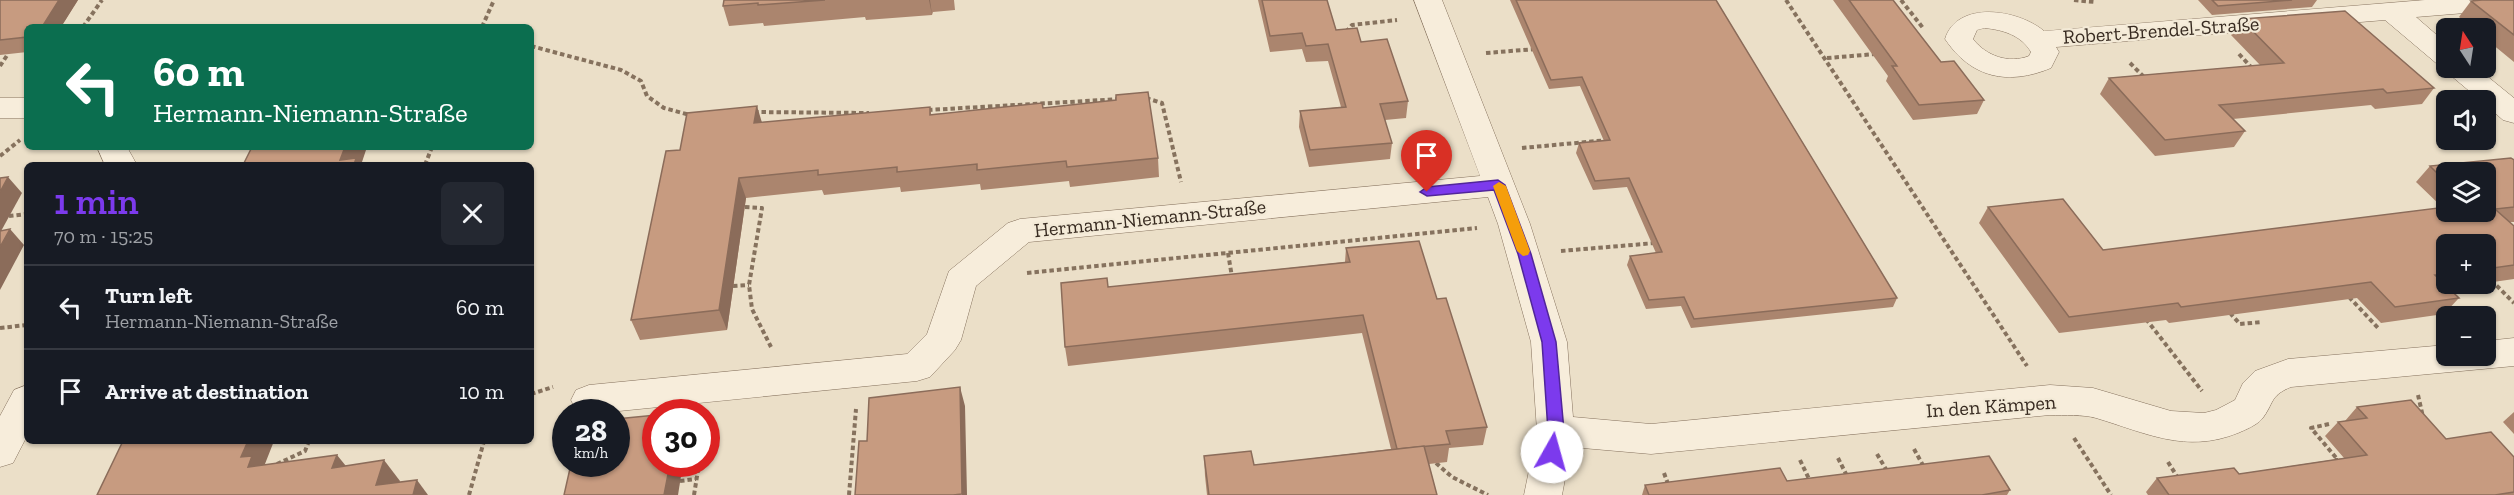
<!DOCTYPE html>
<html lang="en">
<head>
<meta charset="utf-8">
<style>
	:root { --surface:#171b24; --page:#242831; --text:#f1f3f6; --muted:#9ea1a6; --line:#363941; --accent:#7c3aed }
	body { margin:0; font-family:"Zilla Slab",serif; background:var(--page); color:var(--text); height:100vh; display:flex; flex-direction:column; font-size:22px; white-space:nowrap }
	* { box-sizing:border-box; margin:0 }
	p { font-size:20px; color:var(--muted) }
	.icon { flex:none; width:33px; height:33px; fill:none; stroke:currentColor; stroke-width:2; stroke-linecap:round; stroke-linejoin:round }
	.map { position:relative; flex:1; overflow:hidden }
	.panel { position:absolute; left:24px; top:162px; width:510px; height:282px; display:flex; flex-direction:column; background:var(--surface); border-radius:9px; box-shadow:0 2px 4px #0004 }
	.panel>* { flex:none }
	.hud { position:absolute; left:24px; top:24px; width:510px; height:126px; border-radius:9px; box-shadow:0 2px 4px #0004; background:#0b6e4f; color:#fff; overflow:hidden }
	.needle { width:39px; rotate:348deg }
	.buttons { position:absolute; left:2436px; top:18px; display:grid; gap:12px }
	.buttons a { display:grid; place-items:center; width:60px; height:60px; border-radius:9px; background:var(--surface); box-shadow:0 2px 4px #0004; font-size:30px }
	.speed { position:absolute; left:552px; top:399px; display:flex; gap:12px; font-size:30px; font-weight:700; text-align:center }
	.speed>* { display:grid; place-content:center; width:78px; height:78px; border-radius:50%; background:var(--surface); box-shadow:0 2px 4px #0004; line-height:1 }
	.speed small { font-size:15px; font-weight:400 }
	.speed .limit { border:9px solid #d22; background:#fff; color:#111 }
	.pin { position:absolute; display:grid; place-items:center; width:51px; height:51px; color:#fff; margin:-62px -26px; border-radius:50% 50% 50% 0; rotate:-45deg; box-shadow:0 0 6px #0007 }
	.pin .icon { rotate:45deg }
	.me { position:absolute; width:66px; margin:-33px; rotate:7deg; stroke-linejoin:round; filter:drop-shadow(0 0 4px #0008) }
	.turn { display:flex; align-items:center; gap:21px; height:126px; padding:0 30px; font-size:27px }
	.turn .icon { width:78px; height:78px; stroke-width:2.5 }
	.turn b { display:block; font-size:42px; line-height:51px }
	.round { display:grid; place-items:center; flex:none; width:63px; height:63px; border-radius:9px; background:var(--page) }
	.headline { display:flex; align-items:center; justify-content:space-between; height:102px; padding:0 30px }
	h1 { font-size:36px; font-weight:600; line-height:45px; color:var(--accent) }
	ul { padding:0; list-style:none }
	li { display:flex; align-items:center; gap:18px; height:84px; padding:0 30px; border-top:2px solid var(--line) }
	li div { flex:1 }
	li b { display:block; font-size:22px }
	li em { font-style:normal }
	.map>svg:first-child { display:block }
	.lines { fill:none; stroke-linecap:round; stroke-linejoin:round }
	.minor-casing { stroke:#86725e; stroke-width:1 }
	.path { stroke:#86725e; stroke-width:4; stroke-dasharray:4.5 3; stroke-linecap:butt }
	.minor { fill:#f7eddb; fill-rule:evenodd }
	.wall { fill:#ab856e; fill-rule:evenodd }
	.shaded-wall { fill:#8b6c5a }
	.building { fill:#c79b80; stroke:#8b6c5a; stroke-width:1.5 }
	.route { fill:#7c3aed; stroke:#51269a; stroke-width:1.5 }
	.slow { fill:#f59e0b }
	.labels { text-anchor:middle; stroke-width:4.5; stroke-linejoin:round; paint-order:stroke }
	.street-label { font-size:20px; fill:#382b21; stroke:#f3ead7 }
</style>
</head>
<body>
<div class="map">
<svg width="2514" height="495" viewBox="0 0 2514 495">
	<rect width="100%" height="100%" fill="#ebdfc8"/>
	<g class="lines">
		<defs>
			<g id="minor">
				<path d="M1414,0H1442L1530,224L1567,342L1573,417L1651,424L2050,385L2093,388L2171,411L2204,413L2216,410L2235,400L2243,383L2255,371L2288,359L2446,345V356H2486V341L2514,338V366L2291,387C2269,396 2274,404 2262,419C2257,425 2245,430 2238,433C2186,454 2146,433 2096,418C2082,414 2065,416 2050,415L1651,454L1571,447L1562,495H1524L1537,431L1531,342L1498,224L1488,197L1029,242L976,286L961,340L955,350L930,377L917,381L609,412L576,410L571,400L576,390L589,385L907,354L927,334L949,271L1008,223L1020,219L1480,176Z"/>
				<path d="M2425,0H2514V9L2416,17L2446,43V68H2477L2514,98V123L2503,120L2486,105V100H2480L2449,74L2445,68L2446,66L2436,63L2385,20L2056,47L2059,52L2051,68C2008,86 1971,78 1945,39C1957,0 2018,9 2044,31ZM1985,28C2003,30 2021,35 2031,52L2029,56C2009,64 1986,56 1973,39L1977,30Z"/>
				<rect x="0" y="98" width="27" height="20"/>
				<path d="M97,147H127L137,165H105Z"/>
				<path d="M27,385V436L13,463L0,467V416L14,390Z"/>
			</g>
		</defs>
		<use href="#minor" class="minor-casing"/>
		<g class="path">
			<path d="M1786,0L2027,366"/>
			<path d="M1901,0L1923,28"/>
			<path d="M2074,0L2095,2"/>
			<path d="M83,27L102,0"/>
			<path d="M482,27L494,0"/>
			<path d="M1346,32L1352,25L1397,20"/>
			<path d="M531,46L621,70L641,81L647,96L664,108L690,115"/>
			<path d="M1486,53L1536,49"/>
			<path d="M2239,54L2252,68"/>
			<path d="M1827,58L1876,54"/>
			<path d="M2130,63L2144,77"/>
			<path d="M0,66L8,54"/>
			<path d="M1146,98L1162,103L1181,182"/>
			<path d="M928,110L1121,99"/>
			<path d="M754,112L869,113"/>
			<path d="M1522,148L1608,140"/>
			<path d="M0,156L20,140"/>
			<path d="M425,165L432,147"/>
			<path d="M745,207L762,208L749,285L752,309L771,347"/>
			<path d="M9,216L27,214"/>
			<path d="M1561,251L1655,243"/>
			<path d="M1228,253L1232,277"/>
			<path d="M1027,273L1477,228"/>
			<path d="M2486,275L2514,303"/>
			<path d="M733,286L749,285"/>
			<path d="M2349,297L2379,329"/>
			<path d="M2230,313L2240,324L2262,322"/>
			<path d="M2146,319L2202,391"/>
			<path d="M0,328L27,325"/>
			<path d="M531,394L553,387"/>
			<path d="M2418,395L2423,417"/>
			<path d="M2329,424L2311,428L2338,460H2335"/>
			<path d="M2074,438L2111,495"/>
			<path d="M1914,449L1925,469"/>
			<path d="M1877,454L1887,471"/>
			<path d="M1838,458L1848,478"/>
			<path d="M1800,460L1811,483"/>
			<path d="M2168,462L2178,478"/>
			<path d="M1436,463L1452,477L1488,495"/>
			<path d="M277,464L305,451L309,441"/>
			<path d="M1664,473L1672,495"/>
			<path d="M680,481L696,479"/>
			<path d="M469,495L484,441"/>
			<path d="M694,495L699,464"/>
			<path d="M849,495L856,409"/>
		</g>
		<use href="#minor" class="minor"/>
	</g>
	<g class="wall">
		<path d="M0,0H78L61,27H27V52L0,55Z"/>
		<path d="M724,0H954L955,10L933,12L932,15L866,20L865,17L764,26L763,23L729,26L723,6Z"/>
		<path d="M1258,0H1327L1336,30L1361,42L1408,101L1406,118L1385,120L1392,143L1390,159L1309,167L1299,127L1300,111L1341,107L1328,61L1306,62L1302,49L1270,52Z"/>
		<path d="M1510,0H1716L1897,298L1893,307L1691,328L1681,306L1646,309L1627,265L1630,256L1656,253L1627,187L1593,190L1576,153L1579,143L1604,141L1580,86L1549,89Z"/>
		<path d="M1833,0H1893L1941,62L1984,100L1977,114L1913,120L1886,81L1888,76Z"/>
		<path d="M2198,0H2317L2312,7L2212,15Z"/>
		<path d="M2514,0V62L2486,39V28H2473L2459,17L2471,1Z"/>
		<path d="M2241,19L2434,88L2422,104L2375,109L2371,105L2233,119L2245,131L2234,147L2155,156L2100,94L2109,78L2260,65L2231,35Z"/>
		<path d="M930,107L931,114L1043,108L1158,158L1159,177L1070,187L1069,181L981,190L980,184L901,192L900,187L824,195L822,190L746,198L727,330L640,340L631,320L680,150L762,123Z"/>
		<path d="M2514,160V222H2509L2514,226V279L2486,283V244H2446V284H2483L2448,288L2459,298L2444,314L2381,323L2357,298L2169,323L2166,320L2059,333L1979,223L1988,207L2103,250L2443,208L2416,182L2430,166ZM2446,172L2486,212H2446Z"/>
		<path d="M1346,248L1437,299L1487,427L1483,445L1449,448L1447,462L1429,464L1437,495H1207L1205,476L1204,456L1254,465L1391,449L1362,333L1068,366L1065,347L1109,287L1345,262Z"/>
		<path d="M2357,407L2446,439L2514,457V495H2148L2146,492L2157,478L2239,474L2344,458L2325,436L2338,422L2345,421Z"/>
		<path d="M2514,412V434L2503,422Z"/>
		<path d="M1787,481L2010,490L2007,495H1642L1645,485Z"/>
	</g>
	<g class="shaded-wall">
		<path d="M59,0H78L61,27H42Z"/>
		<path d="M929,0H930L932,15Z"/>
		<path d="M757,106L763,126L754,123Z"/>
		<path d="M345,147H367L361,165H343L340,160Z"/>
		<path d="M8,177L22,193L0,233V192Z"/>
		<path d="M739,178L746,198L727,330L719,310Z"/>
		<path d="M10,229L24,245L0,290V247Z"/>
		<path d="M960,387L965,406L967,495H962V494Z"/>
		<path d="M248,441H274L263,469L266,487L241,457Z"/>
		<path d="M337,455L354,476L332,468Z"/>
		<path d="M384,460L400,481L396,495L376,485Z"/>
		<path d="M670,464H678L682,470L678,495H664Z"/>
		<path d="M417,480L428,495H413Z"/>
	</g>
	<g class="building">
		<path d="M0,0H59L42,27H27V37L0,40Z"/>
		<path d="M724,0H825L758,5V3L723,6Z"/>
		<path d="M1262,0H1327L1336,30L1357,28L1361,42L1387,39L1408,101L1380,104L1392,143L1310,150L1300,111L1346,107L1328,44L1306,46L1302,33L1270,36Z"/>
		<path d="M1516,0H1716L1897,298L1694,319L1684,297L1649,300L1630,256L1662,252L1629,178L1595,181L1579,143L1610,140L1582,77L1551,80Z"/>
		<path d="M1849,0H1893L1941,62L1954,61L1984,100L1919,105L1892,66H1897Z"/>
		<path d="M2212,0H2292L2218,6Z"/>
		<path d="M2482,0H2514V35L2471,1Z"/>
		<path d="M2345,11L2434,88L2387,93L2383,89L2219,105L2245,131L2165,140L2109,78L2284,63L2241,19Z"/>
		<path d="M1148,92L1158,158L1067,167L1066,161L977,170V164L897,172V167L818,175V170L739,178L719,310L631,320L666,151L680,150L687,113L757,106L754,123L930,107V115L1042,103L1043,108L1116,100V95Z"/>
		<path d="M252,147H345L340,160L356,158L354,165H243Z"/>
		<path d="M2511,158L2514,160V207L2495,209L2514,226V265L2486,269V244H2446V274L2435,275L2459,298L2395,307L2371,282L2181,307L2178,303L2069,317L1988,207L2063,199L2103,250L2446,207V212H2486V172H2446V182L2430,166Z"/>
		<path d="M8,177L0,192V178Z"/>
		<path d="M10,229L0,247V231Z"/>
		<path d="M1419,241L1437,299L1446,298L1487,427L1446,431L1450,444L1397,449L1363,315L1065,347L1061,283L1107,278L1108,287L1350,262L1346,248Z"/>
		<path d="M960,387L962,494L953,495H855L859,441H867L869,398Z"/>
		<path d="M2411,400L2446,439L2491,432L2514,457V492L2495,495H2169L2157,478L2234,468L2239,474L2367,455L2338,422L2367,418L2357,407Z"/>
		<path d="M656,415V464H670L664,495H564L571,464H616V419Z"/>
		<path d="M123,441H248L241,457L252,456L248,467L337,455L332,468L384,460L376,485L417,480L413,495H97Z"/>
		<path d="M1424,446L1437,495H1209L1204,456L1251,451L1254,465Z"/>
		<path d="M1989,456L2010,490L1982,495H1649L1645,485L1780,468L1787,481Z"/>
	</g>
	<path class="route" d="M1498,180L1505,185L1531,254L1556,342L1564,431L1557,457L1552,459L1546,457L1544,452L1548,431L1542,342L1518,254L1494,190L1427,196L1420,192L1427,187Z"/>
	<path class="slow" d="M1499,182L1506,186L1530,251L1528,255L1523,256L1517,251L1493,186Z"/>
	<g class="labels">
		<g class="street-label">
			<text transform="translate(2161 30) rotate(-4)" y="7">Robert-Brendel-Straße</text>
			<text transform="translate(1150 218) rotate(-6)" y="7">Hermann-Niemann-Straße</text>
			<text transform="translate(1991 406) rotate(-4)" y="7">In den Kämpen</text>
		</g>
	</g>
</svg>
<div class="buttons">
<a><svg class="needle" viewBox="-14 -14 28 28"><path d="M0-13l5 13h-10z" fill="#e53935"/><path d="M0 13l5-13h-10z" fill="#9ea1a6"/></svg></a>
<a><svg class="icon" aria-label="sound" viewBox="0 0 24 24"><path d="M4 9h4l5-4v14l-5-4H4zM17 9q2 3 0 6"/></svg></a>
<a><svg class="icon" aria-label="layers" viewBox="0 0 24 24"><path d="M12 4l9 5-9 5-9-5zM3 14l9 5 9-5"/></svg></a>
<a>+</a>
<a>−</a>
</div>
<div class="speed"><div>28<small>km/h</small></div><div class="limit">30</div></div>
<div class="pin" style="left:1427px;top:192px;background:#d93025"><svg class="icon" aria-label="arrive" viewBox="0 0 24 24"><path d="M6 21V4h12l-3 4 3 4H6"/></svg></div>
<svg class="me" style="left:1552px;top:452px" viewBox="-20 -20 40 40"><circle r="19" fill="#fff"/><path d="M0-13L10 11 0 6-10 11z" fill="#7c3aed"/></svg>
<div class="hud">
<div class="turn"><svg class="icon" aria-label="left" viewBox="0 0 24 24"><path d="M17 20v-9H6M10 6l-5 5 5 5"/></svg><div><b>60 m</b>Hermann-Niemann-Straße</div></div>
</div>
<section class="panel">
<div class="headline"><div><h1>1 min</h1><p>70 m · 15:25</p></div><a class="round"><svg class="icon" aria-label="close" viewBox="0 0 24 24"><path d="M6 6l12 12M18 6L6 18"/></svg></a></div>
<ul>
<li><svg class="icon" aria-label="left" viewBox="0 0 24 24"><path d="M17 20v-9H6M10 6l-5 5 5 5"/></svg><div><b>Turn left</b><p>Hermann-Niemann-Straße</p></div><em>60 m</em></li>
<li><svg class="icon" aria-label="arrive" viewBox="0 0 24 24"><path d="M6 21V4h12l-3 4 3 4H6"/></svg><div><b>Arrive at destination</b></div><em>10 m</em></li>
</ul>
</section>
</div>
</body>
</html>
